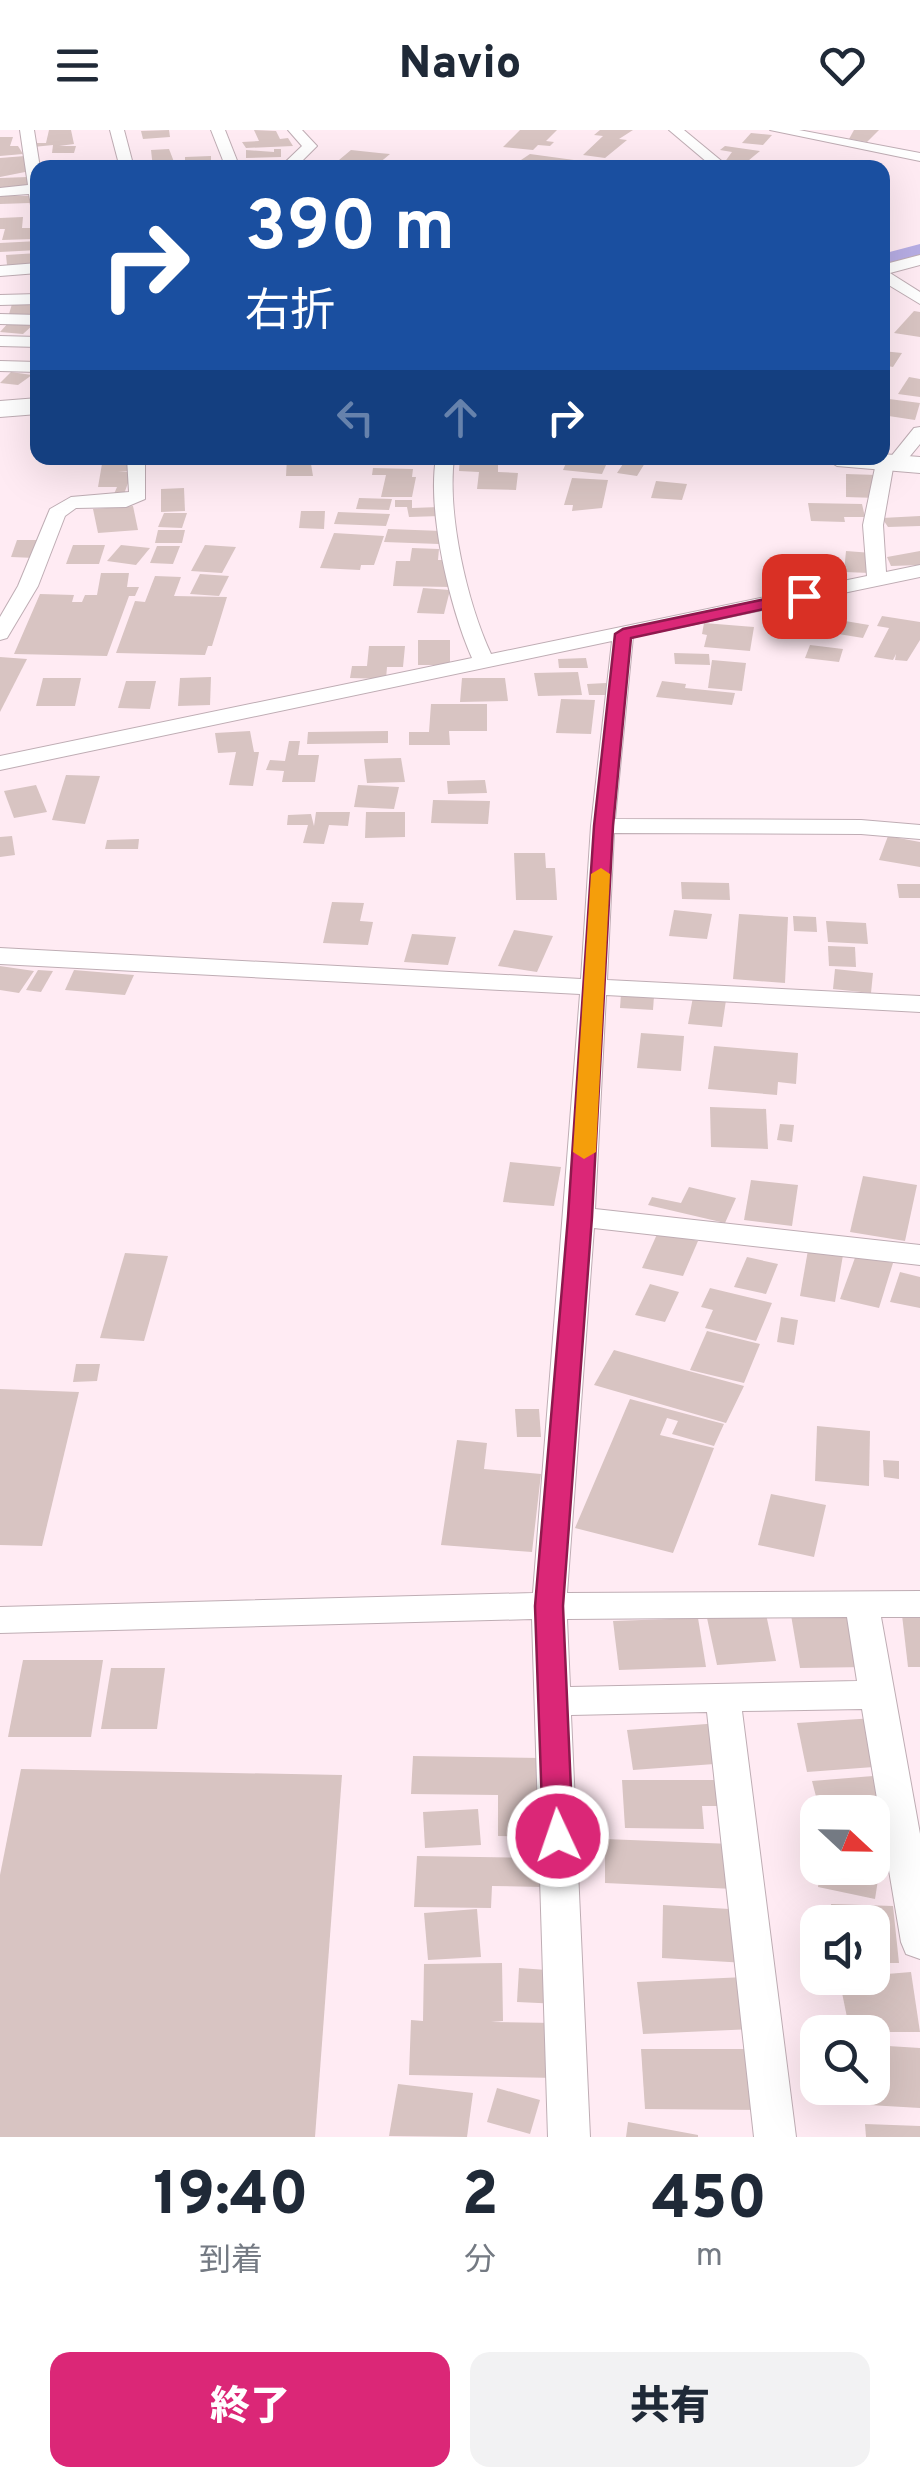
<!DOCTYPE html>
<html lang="ja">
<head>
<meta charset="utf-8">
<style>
	:root { --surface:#fff; --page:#f2f2f3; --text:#1f2937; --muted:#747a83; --accent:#db2777 }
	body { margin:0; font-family:Overpass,"Noto Sans JP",sans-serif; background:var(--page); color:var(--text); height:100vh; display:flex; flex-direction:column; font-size:38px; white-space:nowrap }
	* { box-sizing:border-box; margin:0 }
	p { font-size:32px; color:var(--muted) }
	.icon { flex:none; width:55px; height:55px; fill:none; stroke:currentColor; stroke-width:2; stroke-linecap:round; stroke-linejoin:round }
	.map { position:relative; height:2007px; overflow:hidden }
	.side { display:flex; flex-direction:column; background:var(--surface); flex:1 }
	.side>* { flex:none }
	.banner { position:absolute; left:30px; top:30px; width:860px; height:305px; border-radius:20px; box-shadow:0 10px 40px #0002; background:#1a4fa0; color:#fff; overflow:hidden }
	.needle { width:65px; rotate:112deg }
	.controls { position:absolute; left:800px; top:1665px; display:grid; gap:20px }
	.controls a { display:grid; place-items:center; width:90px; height:90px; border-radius:20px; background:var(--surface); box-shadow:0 10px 40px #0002; font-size:50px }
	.pin { position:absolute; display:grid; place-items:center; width:85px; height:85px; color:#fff; margin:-42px; border-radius:20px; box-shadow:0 5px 15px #0006 }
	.me { position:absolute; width:110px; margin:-55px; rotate:357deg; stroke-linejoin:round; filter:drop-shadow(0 0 8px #0008) }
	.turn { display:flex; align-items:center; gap:35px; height:210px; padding:0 50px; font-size:45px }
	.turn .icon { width:130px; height:130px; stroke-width:2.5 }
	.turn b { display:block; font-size:70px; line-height:85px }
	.lanes { display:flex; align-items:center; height:95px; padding:0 50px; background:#0003; justify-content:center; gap:50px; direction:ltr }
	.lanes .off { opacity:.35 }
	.eta { display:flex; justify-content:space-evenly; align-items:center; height:170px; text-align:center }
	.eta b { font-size:60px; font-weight:800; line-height:70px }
	.primary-button { display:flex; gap:20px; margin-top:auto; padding:20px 50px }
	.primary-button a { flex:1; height:115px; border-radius:20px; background:var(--accent); color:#fff; font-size:40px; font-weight:800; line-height:115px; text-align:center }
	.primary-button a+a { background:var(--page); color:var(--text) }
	header { display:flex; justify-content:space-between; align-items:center; height:130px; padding:0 50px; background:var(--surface); font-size:45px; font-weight:800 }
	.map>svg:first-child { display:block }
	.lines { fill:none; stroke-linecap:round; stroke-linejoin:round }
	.river { fill:#b7ade4; fill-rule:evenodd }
	.building { fill:#d8c4c2 }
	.minor-casing { stroke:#bfadb4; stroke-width:2 }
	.secondary-casing { stroke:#bfadb4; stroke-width:2 }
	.minor { fill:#fff; fill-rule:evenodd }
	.secondary { fill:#fff; fill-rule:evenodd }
	.route { fill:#db2777; stroke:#8e194d; stroke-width:2.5 }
	.slow { fill:#f59e0b }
</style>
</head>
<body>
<header><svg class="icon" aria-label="menu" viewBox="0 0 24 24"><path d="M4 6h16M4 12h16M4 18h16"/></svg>Navio<svg class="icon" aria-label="heart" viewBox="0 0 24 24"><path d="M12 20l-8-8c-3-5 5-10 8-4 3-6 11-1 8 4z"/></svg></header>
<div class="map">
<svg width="920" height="2007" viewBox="0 0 920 2007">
	<rect width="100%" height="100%" fill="#ffebf3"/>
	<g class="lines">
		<path class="river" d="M920,114V134L882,144V124Z"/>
	</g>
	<g class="building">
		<path d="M49,0H71L74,14L59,16H76L74,23H52L53,15L33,17L32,13H46Z"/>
		<path d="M169,0L170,7L143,9L141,1Z"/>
		<path d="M254,0L276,1L280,9L288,8L293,16L246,18L242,12L259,11Z"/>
		<path d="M520,0H557L546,11L554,12L550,16L538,15L533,20L503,17Z"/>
		<path d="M600,0H633L619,9L627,10L605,28L583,25L603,6L594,5Z"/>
		<path d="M854,0H879L867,12L849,9Z"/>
		<path d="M751,3L772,5L763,15L742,13Z"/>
		<path d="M0,7H13L10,16H18L23,24L0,26Z"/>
		<path d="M725,16L760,21L743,35L724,33L732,22L720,20Z"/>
		<path d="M169,19L176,37L153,38L151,20Z"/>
		<path d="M274,19H281V27L246,28V20L274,22Z"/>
		<path d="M351,20L379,23L390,24L378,34L339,30Z"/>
		<path d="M530,24L596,33L590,38H555L518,32Z"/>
		<path d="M25,26V42L0,47V28Z"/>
		<path d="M211,26V35L185,36V27Z"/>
		<path d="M28,47L30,56L0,58V48Z"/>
		<path d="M0,66H32L30,73L0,74Z"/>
		<path d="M23,87L22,98H35L33,109L2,110L5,99H0V88Z"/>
		<path d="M38,111V120L0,122V113Z"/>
		<path d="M38,123V134L7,135L6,125Z"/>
		<path d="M12,174H38V184H9Z"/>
		<path d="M914,181L920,182V207L894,203Z"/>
		<path d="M10,191L35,193L23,204L0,202Z"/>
		<path d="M882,221L902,223L893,237L882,235Z"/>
		<path d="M11,242L32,245L18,255L0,253Z"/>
		<path d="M909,247L920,249V267L898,264Z"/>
		<path d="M889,269L920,273L915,290L882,285Z"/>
		<path d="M103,328H129V341H118L132,342L124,364H114L117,357H98Z"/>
		<path d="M287,328H310L313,346H286Z"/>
		<path d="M460,328H498V342L518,343L516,360L477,359L479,342L459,341Z"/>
		<path d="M618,328H648L637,346L617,343L623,334L614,333Z"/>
		<path d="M567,331L606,335L602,344L563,340Z"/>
		<path d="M373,338L413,339L412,347H416L412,367H381L386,345H372Z"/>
		<path d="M846,344L877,345V368L846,367Z"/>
		<path d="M572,348L608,350L602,378L572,381L573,375H564Z"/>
		<path d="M656,351L687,354L682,370L651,368Z"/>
		<path d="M184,358L185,381L161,382V359Z"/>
		<path d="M359,368L392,369L389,380L356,379Z"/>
		<path d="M395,370H412V378L439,377L441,386L409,387L407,377H395Z"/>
		<path d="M808,373L862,374L865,387H844L845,392L811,391Z"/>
		<path d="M133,376L138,400L98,403L93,379Z"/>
		<path d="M301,381H325L324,399L299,398Z"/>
		<path d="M338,382L390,384L386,396L334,394Z"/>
		<path d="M164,383H187L182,398L158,397Z"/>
		<path d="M920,386V396L888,397L882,388Z"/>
		<path d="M388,399L442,401L439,414L384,412Z"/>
		<path d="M158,400H185L182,413H155Z"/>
		<path d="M334,403L384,406L374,435H361L360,440L320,438Z"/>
		<path d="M17,410H42L35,428L11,427Z"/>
		<path d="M73,415H105L99,434H66Z"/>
		<path d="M121,415L150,418L136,435L107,431Z"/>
		<path d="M205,415L236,417L222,443L191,441Z"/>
		<path d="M157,416H180L173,434L150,433Z"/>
		<path d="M412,418L439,419L438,430H453L451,457L393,456L396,431H410Z"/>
		<path d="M846,421L872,423L870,443L844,442Z"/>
		<path d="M920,421V435L891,436L887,427Z"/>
		<path d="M101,443H129L127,457H139L135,466H129L107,526L14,524L40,464L74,465L72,472H82L85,465H97Z"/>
		<path d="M200,444L229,446L219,466L190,464Z"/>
		<path d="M155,446L181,447L174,466L227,467L212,516H208L205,525L116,523L135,471L145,472Z"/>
		<path d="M423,458L450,460L444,484L417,483Z"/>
		<path d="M882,486L920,492V510L907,531L895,530L896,524L893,530L874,527L889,498L877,496Z"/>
		<path d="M833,489L869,495L863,508L826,502Z"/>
		<path d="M704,493L754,497L750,521L704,517L707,505L702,504Z"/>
		<rect x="418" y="510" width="32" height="25"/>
		<path d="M810,515L843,519L839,532L805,528Z"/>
		<path d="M369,516H405L403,537H387L386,549L350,548L352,536H367Z"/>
		<path d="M674,523L709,524L710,535L675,534Z"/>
		<path d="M0,527L27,529L0,582Z"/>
		<path d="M586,528L588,538H559L558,529Z"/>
		<path d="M712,530L746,533L742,561L708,558Z"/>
		<path d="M578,542L582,565L538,566L534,543Z"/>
		<path d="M211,547L210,575L178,576L180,548Z"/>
		<path d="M43,548H81L75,576H36Z"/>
		<path d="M462,548H505L508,571L460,572Z"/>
		<path d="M126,551H156L150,579L118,578Z"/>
		<path d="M662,551L686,554L685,558L735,563L732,575L656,567Z"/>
		<path d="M606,553L609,565H589L587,554Z"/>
		<path d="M561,569L595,570L591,604L556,603Z"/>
		<path d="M431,574H487V601H449L450,615H409V602H429Z"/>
		<path d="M250,601L254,622H259L253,656L229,655L236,622L218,623L215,603Z"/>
		<path d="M388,601V613L307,614L308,602Z"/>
		<path d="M289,611H300L298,625H319L315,652H282L284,641L266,640L270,630L285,631Z"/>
		<path d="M401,628L405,652L367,653L364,629Z"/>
		<path d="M66,645L100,646L85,694L52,690Z"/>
		<path d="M485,650L487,663L448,664L447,651Z"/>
		<path d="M36,655L47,682L14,688L4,661Z"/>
		<path d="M358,655L399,657L394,679L354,677Z"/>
		<path d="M433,670L490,671L488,694L431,693Z"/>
		<path d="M316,682H350L348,696L329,695L324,714L303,713L308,695H287L288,685L311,684L314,696Z"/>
		<path d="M366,682H405V707L365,708Z"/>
		<path d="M12,706L15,725L0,727V707Z"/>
		<path d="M888,706L920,712V737L879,730Z"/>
		<path d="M139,709L138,719H105L107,710Z"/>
		<path d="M514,723H545L546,738H555L557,770H516Z"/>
		<path d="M681,752L729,753L730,770L682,769Z"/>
		<path d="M897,754H920V768H899Z"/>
		<path d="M332,772L364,773L360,791L373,792L368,815L323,813Z"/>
		<path d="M674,780L712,784L707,809L669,806Z"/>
		<path d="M739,784L788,787L785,853L733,849Z"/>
		<path d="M793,786L816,787L817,802L794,801Z"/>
		<path d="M826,791L866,793L868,814L828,812Z"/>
		<path d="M514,800L553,806L537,842L498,836Z"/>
		<path d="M412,804L456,807L448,835L404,832Z"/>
		<path d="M828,816L855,817L856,837L829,836Z"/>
		<path d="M0,836L34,841L19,863L0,860Z"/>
		<path d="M835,839L873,843L871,863L833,859Z"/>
		<path d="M38,840L53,841L41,862L26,860Z"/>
		<path d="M74,840L134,845L125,865L65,860Z"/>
		<path d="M621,864L654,866L653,880L620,878Z"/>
		<path d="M693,867L726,870L722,897L688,894Z"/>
		<path d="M641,903L684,906L681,941L637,938Z"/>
		<path d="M714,916L798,923L796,954L778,952L777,965L708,959Z"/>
		<path d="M710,977L766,979L768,1019L711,1017Z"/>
		<path d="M780,994L794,995L792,1012L777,1010Z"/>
		<path d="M510,1032L561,1037L554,1076L503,1072Z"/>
		<path d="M863,1046L917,1055L905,1111L850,1102Z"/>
		<path d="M751,1050L798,1055L792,1096L744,1090Z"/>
		<path d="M689,1057L736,1068L725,1093L648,1075L652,1067L681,1073Z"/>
		<path d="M658,1102L698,1111L683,1146L642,1138Z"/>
		<path d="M808,1120L843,1125L835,1172L800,1166Z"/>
		<path d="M125,1123L168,1126L144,1211L100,1208Z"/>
		<path d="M856,1125L893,1133L879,1178L840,1169Z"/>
		<path d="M747,1127L778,1134L766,1164L734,1157Z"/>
		<path d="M900,1142L920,1147V1178L890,1172Z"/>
		<path d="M650,1154L679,1162L665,1192L635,1185Z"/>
		<path d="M710,1158L772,1173L756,1211L705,1198L713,1180L701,1177Z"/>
		<path d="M781,1187L798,1190L794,1215L777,1212Z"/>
		<path d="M707,1201L760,1214L744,1253L690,1240Z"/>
		<path d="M614,1220L685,1240L744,1256L726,1293L594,1255Z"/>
		<path d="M76,1234H100L97,1251L73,1252Z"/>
		<path d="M0,1259L79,1262L42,1416L0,1415Z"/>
		<path d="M630,1269L724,1294L714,1316L672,1304L678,1291L667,1288L660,1305L714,1318L673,1423L575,1398Z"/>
		<path d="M515,1279H539L541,1307H517Z"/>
		<path d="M817,1296L870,1301L869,1356L815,1351Z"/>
		<path d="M457,1310L487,1313L484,1339L541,1344L532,1422L441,1415Z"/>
		<path d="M883,1330L899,1331V1349L884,1347Z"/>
		<path d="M771,1364L826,1375L814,1427L758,1415Z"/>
		<path d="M766,1484L776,1531L717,1535L707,1488Z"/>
		<path d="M856,1484L866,1537L800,1538L791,1485Z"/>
		<path d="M902,1485L920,1486V1537H908Z"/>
		<path d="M698,1488L706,1537L619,1540L613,1491Z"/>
		<path d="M23,1530H103L91,1607H8Z"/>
		<path d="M111,1538H165L157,1599H101Z"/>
		<path d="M875,1588L887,1636L807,1642L797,1593Z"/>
		<path d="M720,1593L728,1633L633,1640L627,1600Z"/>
		<path d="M413,1626L541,1628V1707L498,1706V1665L411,1664Z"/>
		<path d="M21,1639L342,1645L315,2007H0V1745Z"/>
		<path d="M873,1646L886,1694L872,1695V1682H820L812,1651Z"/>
		<path d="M622,1650H720L722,1676H702L704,1699L625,1698Z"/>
		<path d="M478,1679L481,1715L425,1718L423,1682Z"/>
		<path d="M605,1709L732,1714L734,1759L605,1753Z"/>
		<path d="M872,1716L883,1718L875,1769L818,1757L821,1738H872Z"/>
		<path d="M417,1726L544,1728V1757L492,1756L491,1778L414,1777Z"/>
		<path d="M831,1774L893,1776L899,1833H872V1792H832Z"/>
		<path d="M663,1775L746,1780V1833L662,1828Z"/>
		<path d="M477,1779L481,1827L428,1830L424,1783Z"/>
		<path d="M502,1833L503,1891L491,1892L555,1893V1948L409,1945L411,1890L423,1891L424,1834Z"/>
		<path d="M519,1838L561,1841L560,1874L517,1872Z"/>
		<path d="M911,1842L920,1902H850L839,1848Z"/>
		<path d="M745,1847L753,1899L643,1904L637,1852Z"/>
		<path d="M872,1915L920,1918V1978L852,1974V1958H872Z"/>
		<path d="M641,1919H760L767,1980L645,1979Z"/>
		<path d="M398,1954L473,1963L467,2007L389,2006Z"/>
		<path d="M497,1958L540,1970L530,2004L487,1992Z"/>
		<path d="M628,1992L698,2005V2007H626Z"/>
		<path d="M865,1994L920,1996V2007H866Z"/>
	</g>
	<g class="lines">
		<defs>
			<g id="minor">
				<path d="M20,0H34L40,38L38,79L31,75L29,64L0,66V58L28,55Z"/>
				<path d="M110,0H124L134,38H120Z"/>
				<path d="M211,0H225L240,38H226Z"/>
				<path d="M288,0H302L317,16L295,38H279L302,16Z"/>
				<path d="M669,0H684L730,38H714Z"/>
				<path d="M770,0H799L920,23V31Z"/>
				<path d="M920,125V135L890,143L920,162V174L882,151V135Z"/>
				<path d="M38,133V143L0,146V136Z"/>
				<path d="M38,164V174L0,175V165Z"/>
				<path d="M0,184L38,185V195L0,194Z"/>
				<path d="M0,206L38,207V217L0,216Z"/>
				<path d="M0,231L38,232V242L0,241Z"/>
				<path d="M920,297V314L901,337L893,338L883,395L886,442L920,435V447L633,507L615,689L861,690L920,695V709L861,704L614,703L607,850L920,866V882L606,865L595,1079L920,1115V1135L594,1098L567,1463L920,1461V1487H881L920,1704V1829L906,1824L901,1812L862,1579L742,1581L796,2007H754L707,1582L571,1585L590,2007H548L532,1489L0,1503V1477L533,1463L580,864L0,834V818L581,849L591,696L612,511L0,640V626L472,528C450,478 427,382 436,328H454C447,385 467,472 491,524L867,446L863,395L876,333L889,329L914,298ZM847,1487L857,1551L570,1557L567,1489Z"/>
				<path d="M127,328H145V369L126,377L76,378L65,386L38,456L7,508L0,510V487L18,456L50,379L71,367L129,362Z"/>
			</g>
			<g id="secondary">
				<path d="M38,268V284L0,287V271Z"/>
				<path d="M882,324L920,327V343L837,336L824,328H882Z"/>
			</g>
		</defs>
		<use href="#minor" class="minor-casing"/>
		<use href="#secondary" class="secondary-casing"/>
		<use href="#minor" class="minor"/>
		<use href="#secondary" class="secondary"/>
	</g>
	<path class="route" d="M804,461L812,466L810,469L631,508L613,696L592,1087L563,1476L573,1706L569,1715L558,1719L547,1715L543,1706L535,1476L568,1087L594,696L615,504L623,499Z"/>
	<path class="slow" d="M601,738L610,744L596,1022L584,1029L573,1022L591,744Z"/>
</svg>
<div class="controls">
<a><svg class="needle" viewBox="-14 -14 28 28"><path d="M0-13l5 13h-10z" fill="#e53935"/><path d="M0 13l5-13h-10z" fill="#747a83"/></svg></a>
<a><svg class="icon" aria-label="sound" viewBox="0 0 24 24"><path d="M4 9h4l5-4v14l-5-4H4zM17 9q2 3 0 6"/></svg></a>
<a><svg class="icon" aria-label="search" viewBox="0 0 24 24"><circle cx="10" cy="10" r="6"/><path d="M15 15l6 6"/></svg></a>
</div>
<div class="pin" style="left:804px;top:466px;background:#d93025"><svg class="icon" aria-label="arrive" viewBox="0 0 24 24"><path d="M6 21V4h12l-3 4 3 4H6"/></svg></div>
<svg class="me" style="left:558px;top:1706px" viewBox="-20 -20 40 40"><circle r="17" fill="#db2777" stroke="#fff" stroke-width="3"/><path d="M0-11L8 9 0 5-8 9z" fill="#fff"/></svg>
<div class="banner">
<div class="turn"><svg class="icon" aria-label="right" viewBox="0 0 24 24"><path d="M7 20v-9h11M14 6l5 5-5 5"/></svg><div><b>390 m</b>右折</div></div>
<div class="lanes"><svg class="icon off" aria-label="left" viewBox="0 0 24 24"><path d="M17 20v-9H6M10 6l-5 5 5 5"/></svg><svg class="icon off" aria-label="ahead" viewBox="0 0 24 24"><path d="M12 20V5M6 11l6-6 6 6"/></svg><svg class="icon" aria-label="right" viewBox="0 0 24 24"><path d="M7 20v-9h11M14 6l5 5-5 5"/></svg></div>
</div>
</div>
<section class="side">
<div class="eta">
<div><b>19:40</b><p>到着</p></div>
<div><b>2</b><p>分</p></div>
<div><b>450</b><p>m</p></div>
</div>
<div class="primary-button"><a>終了</a><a>共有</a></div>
</section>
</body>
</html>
